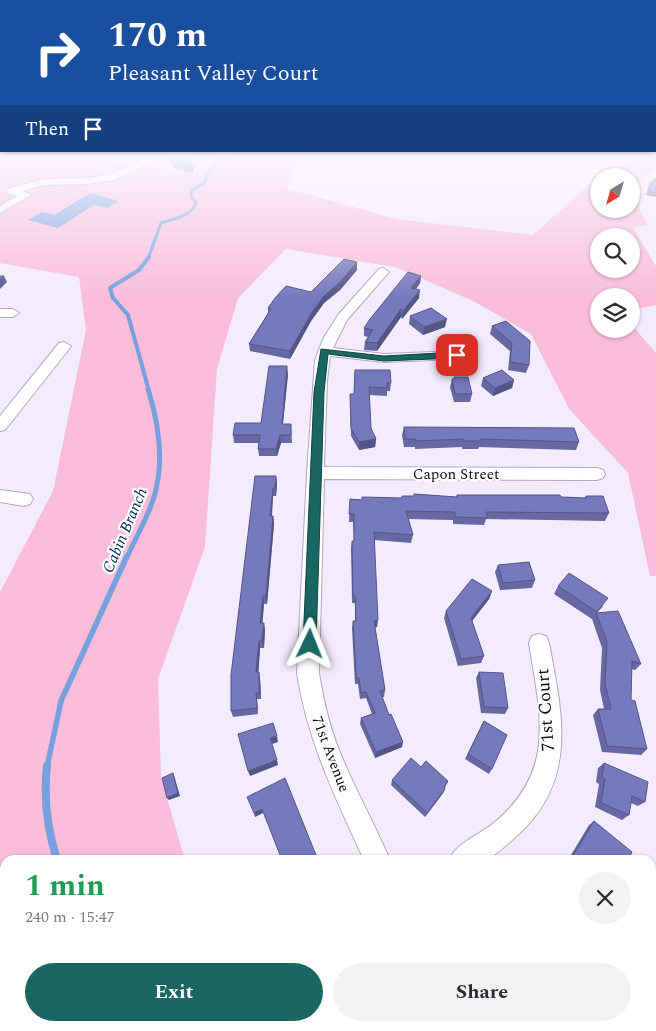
<!DOCTYPE html>
<html lang="en">
<head>
<meta charset="utf-8">
<style>
	:root { --surface:#fff; --page:#f2f2f3; --text:#2b2b33; --muted:#7c7c81; --accent:#196663 }
	body { margin:0; font-family:Spectral,serif; background:var(--page); color:var(--text); height:100vh; display:flex; flex-direction:column; font-size:19px; white-space:nowrap }
	* { box-sizing:border-box; margin:0 }
	p { font-size:16px; color:var(--muted) }
	.icon { flex:none; width:28px; height:28px; fill:none; stroke:currentColor; stroke-width:2; stroke-linecap:round; stroke-linejoin:round }
	.map { position:relative; flex:1; overflow:hidden }
	.sheet { position:absolute; left:0px; top:855px; width:656px; height:176px; display:flex; flex-direction:column; background:var(--surface); border-radius:15px 15px 0 0; box-shadow:0 1px 4px #0004 }
	.sheet>* { flex:none }
	.top-card { position:absolute; left:0px; top:0px; width:656px; height:152px; box-shadow:0 1px 4px #0004; background:#1a4fa0; color:#fff; overflow:hidden }
	.needle { width:32px; rotate:217deg }
	.tools { position:absolute; left:590px; top:168px; display:grid; gap:10px }
	.tools a { display:grid; place-items:center; width:50px; height:50px; border-radius:50%; background:var(--surface); box-shadow:0 1px 4px #0004; font-size:25px }
	.pin { position:absolute; display:grid; place-items:center; width:42px; height:42px; color:#fff; margin:-21px; border-radius:10px; box-shadow:0 2px 8px #0006 }
	.me { position:absolute; width:55px; margin:-28px; rotate:2deg; stroke-linejoin:round; filter:drop-shadow(0 0 4px #0008) }
	.turn { display:flex; align-items:center; gap:18px; height:105px; padding:0 25px; font-size:22px }
	.turn .icon { width:65px; height:65px; stroke-width:2.5 }
	.turn b { display:block; font-size:35px; line-height:42px }
	.then { display:flex; align-items:center; height:48px; padding:0 25px; background:#0003; gap:10px; font-size:19px }
	.round { display:grid; place-items:center; flex:none; width:52px; height:52px; border-radius:26px; background:var(--page) }
	.head { display:flex; align-items:center; justify-content:space-between; height:85px; padding:0 25px }
	h1 { font-size:30px; font-weight:700; line-height:38px; color:#1e9e55 }
	.cta { display:flex; gap:10px; margin-top:auto; padding:10px 25px }
	.cta a { flex:1; height:58px; border-radius:30px; background:var(--accent); color:#fff; font-size:20px; font-weight:700; line-height:58px; text-align:center }
	.cta a+a { background:var(--page); color:var(--text) }
	.map>svg:first-child { display:block }
	.green { fill:#f9bdd9; fill-rule:evenodd }
	.water { fill:#76a0de }
	.lines { fill:none; stroke-linecap:round; stroke-linejoin:round }
	.stream-far4 { stroke:#76a0de; stroke-width:3 }
	.stream-far3 { stroke:#76a0de; stroke-width:4 }
	.stream-far2 { stroke:#76a0de; stroke-width:5 }
	.stream-far1 { stroke:#76a0de; stroke-width:5.5 }
	.stream { stroke:#76a0de; stroke-width:8 }
	.minor-casing { stroke:#b0a8be; stroke-width:2 }
	.minor { fill:#fff; fill-rule:evenodd }
	.wall { fill:#6568a3 }
	.shaded-wall { fill:#535585 }
	.building { fill:#7679be; stroke:#535585 }
	.route { fill:#196663; stroke:#104240 }
	.labels { text-anchor:middle; stroke-width:4.5; stroke-linejoin:round; paint-order:stroke }
	.street-label { font-size:15px; fill:#0d0a11; stroke:#fdfdfd }
	.water-label { font-size:16px; font-style:italic; fill:#032a61; stroke:#fdfdfd }
	.near-street-label { font-size:18px; fill:#0d0a11; stroke:#fdfdfd }
</style>
</head>
<body>
<div class="map">
<svg width="656" height="1031" viewBox="0 0 656 1031">
	<rect width="100%" height="100%" fill="#f3ecfe"/>
	<g class="green">
		<path d="M0,154H62L196,173L218,154H307L298,163L286,188L396,219L533,235L583,190L599,180V209H631V176H605L637,156L656,154V169L636,184L640,210L648,225L633,227L656,266V305L631,310V296H599V329H631V324L656,353V576H650L628,473L569,409L531,334L473,301L395,267L286,249L238,298L217,369L205,547L158,679L161,777L185,860H5V878L0,876V592L53,491L86,330L79,277L0,263ZM599,236H631V269H599Z"/>
		<path d="M5,961V1026H239L241,1031H0V965Z"/>
	</g>
	<path class="water" d="M90,193L119,201L107,208L94,205L58,228L28,220L42,212L54,215Z"/>
	<g class="lines">
		<path class="stream-far4" d="M148,259L161,223C173,219 193,216 196,202L192,198L191,191L205,182C209,162 220,164 235,154"/>
		<path class="stream-far3" d="M149,391L128,315L113,298L110,288L139,270L149,257"/>
		<path class="stream-far2" d="M127,557C136,537 148,517 154,497C165,461 159,424 148,389"/>
		<path class="stream-far1" d="M47,767L61,701L127,556"/>
		<g class="stream">
			<path d="M47,766C43,799 47,828 57,860"/>
			<path d="M119,1026L121,1031"/>
		</g>
		<defs>
			<g id="minor">
				<path d="M149,154H160L135,171L113,180L88,184L44,185L22,191L31,195L0,213V206L17,196L7,193V189L44,179L88,178L108,175L129,167Z"/>
				<path d="M383,268L389,272L347,320L333,348L384,354L457,351L464,355L457,359L384,362L330,356L327,381L324,467L597,468L603,470L605,474L603,478L597,480L324,479L319,673C324,704 331,733 344,762C358,795 376,827 390,860H364C336,799 307,740 297,673L307,473L315,360L323,339L338,315L379,269Z"/>
				<path d="M0,309H13L19,313L13,317H0Z"/>
				<path d="M64,342L71,346L69,349L5,430L0,431V416L59,343Z"/>
				<path d="M0,490L30,494L33,499L30,504L24,506L0,502Z"/>
				<path d="M539,634L546,636L549,643C562,712 578,778 520,833C512,840 494,858 484,860C473,862 460,860 449,860C456,843 481,834 495,822C557,770 540,713 529,643L532,636Z"/>
				<path d="M413,1026H443L444,1031H414Z"/>
			</g>
		</defs>
		<use href="#minor" class="minor-casing"/>
		<use href="#minor" class="minor"/>
	</g>
	<g class="wall">
		<path d="M90,154H114L108,157Z"/>
		<path d="M167,154H183L193,166L194,173L175,169L168,159Z"/>
		<path d="M656,178V197L646,195L650,183Z"/>
		<path d="M357,270L340,290L324,303L311,321L290,359L250,351L249,344L268,313V308L311,292Z"/>
		<path d="M421,276L420,283L416,289L419,298L402,319L401,317L377,351L364,350L365,342L368,337L364,336V328Z"/>
		<path d="M410,316L445,327L423,335L409,324Z"/>
		<path d="M506,321L529,365L526,373L508,370L510,351L490,334L492,326Z"/>
		<path d="M355,370L391,383L390,391H387V396L369,395L371,428L376,439L375,447L359,450L351,436L350,394H354Z"/>
		<path d="M288,374L283,424H291L292,443H281L277,456H259L258,449L259,443H234L233,435L261,423Z"/>
		<path d="M454,377L472,394L470,402H454L450,387L452,379H454Z"/>
		<path d="M483,378L514,380L512,388L493,396L481,386Z"/>
		<path d="M404,427L579,442L576,450L479,447L478,449H462V447L415,449V447H404L402,435Z"/>
		<path d="M255,476H276L277,484L276,496H273L272,516H273L274,524L267,604H264L262,623L265,629L264,648H260L258,672L260,678L261,699H257L258,714L233,717L231,711Z"/>
		<path d="M414,494L456,497L457,495L585,498L586,496L609,513L605,521L486,519L484,525L453,524V520L408,519L413,535L411,543L374,540L377,627H375L385,690L384,697H382L402,747L375,758L360,724L361,718L372,714L366,698L360,699L358,684H355L352,628L353,621H355V603H352L351,548L352,541H354L353,522H349L350,499L362,500L402,498V496H414Z"/>
		<path d="M498,565L535,580L532,588L500,590L495,572Z"/>
		<path d="M558,586L603,606L597,613L641,664L635,670L631,669V700L647,749L641,755L602,752L593,715L598,709H604L600,690L602,648L592,619L554,594Z"/>
		<path d="M492,591L489,599L472,621L484,656L481,663L458,666L444,618L446,611Z"/>
		<path d="M479,672L508,708L505,714L481,713L476,678Z"/>
		<path d="M484,721L492,769L489,774L465,759Z"/>
		<path d="M604,763L645,802L638,806L631,803L629,815L622,820L595,807L599,784L596,782L598,768Z"/>
		<path d="M421,767L448,781L445,788L443,793L425,817L391,785L392,780Z"/>
		<path d="M594,821L628,860H568L589,825Z"/>
	</g>
	<g class="shaded-wall">
		<path d="M107,154H114L108,157Z"/>
		<path d="M357,262V270L340,290L324,303L311,321L290,359V351L311,314L324,296Z"/>
		<path d="M4,276L7,282L0,289V280Z"/>
		<path d="M421,276L420,283L411,296V288Z"/>
		<path d="M420,290L419,298L402,319L403,311Z"/>
		<path d="M401,309V317L377,351V343Z"/>
		<path d="M447,319L445,327L423,335L424,327Z"/>
		<path d="M287,366L288,374L282,431V424Z"/>
		<path d="M514,380L512,388L493,396L495,388Z"/>
		<path d="M280,435L281,443L277,456L276,449Z"/>
		<path d="M376,439L375,447L359,450V442Z"/>
		<path d="M276,476L277,484L276,496L275,488Z"/>
		<path d="M273,488V496L271,524L270,516Z"/>
		<path d="M273,516L274,524L267,604L266,596Z"/>
		<path d="M492,591L489,599L469,625L471,618Z"/>
		<path d="M263,596L264,604L262,629L260,623Z"/>
		<path d="M378,620L377,627L373,628L374,621Z"/>
		<path d="M264,623L265,629L264,648L262,641Z"/>
		<path d="M259,641L260,648L258,679L256,672Z"/>
		<path d="M259,672L260,678L261,699L259,693Z"/>
		<path d="M256,693L257,699L258,714L257,708Z"/>
		<path d="M277,736L278,742L272,744L270,738Z"/>
		<path d="M403,742L402,747L375,758L376,752Z"/>
		<path d="M277,760L278,765L250,776L248,771Z"/>
		<path d="M173,773L174,776L180,796L169,800L167,798Z"/>
		<path d="M445,789L443,793L425,817L427,813Z"/>
		<path d="M262,809L263,813L255,817L254,813Z"/>
	</g>
	<g class="building">
		<path d="M168,154H183L193,166L174,162Z"/>
		<path d="M656,178V193L648,191L650,183Z"/>
		<path d="M344,259L357,262L340,282L324,296L311,314L290,351L249,344L271,309L268,308L275,298L286,286L311,292Z"/>
		<path d="M408,272L421,276L411,288L420,290L403,311L401,309L377,343L365,342L373,330L364,328L370,319Z"/>
		<path d="M0,276H4L0,280Z"/>
		<path d="M431,308L447,319L424,327L410,316Z"/>
		<path d="M506,321L530,341L529,365L510,362L512,343L492,326Z"/>
		<path d="M269,366H287L282,424H291V435H280L276,449H258L260,435H233L235,423H261Z"/>
		<path d="M355,370H390L391,383H387V388L369,387L371,428L376,439L359,442L351,428L350,394H354Z"/>
		<path d="M502,370L514,380L495,388L483,378Z"/>
		<path d="M454,377H468L472,394H455L452,379H454Z"/>
		<path d="M404,427L574,428L579,442L480,439L481,441H464V439L416,441V439H405Z"/>
		<path d="M255,476H276L275,488H273L270,516H273L266,596H263L260,623H264L262,641H259L256,672H259V693H256L257,708L231,711V675Z"/>
		<path d="M414,494L457,497V495H560L561,497L587,498L586,496H603L609,513L486,512L487,518L455,517V512L406,511L413,535L374,532L378,620L374,621L385,690L380,691L389,715L391,714L403,742L376,752L361,718L375,713L366,692L361,693L359,678H356L353,621H356L355,596H353L352,541H354V514H349L350,499L362,500V497L402,498V496H414Z"/>
		<path d="M529,562L535,580L503,583L498,565Z"/>
		<path d="M569,573L608,598L597,612L558,586Z"/>
		<path d="M472,579L492,591L471,618L484,656L461,659L446,611Z"/>
		<path d="M618,611L641,664L632,661L631,700L635,701L647,749L607,746L598,709H611L605,683L607,641L596,613Z"/>
		<path d="M479,672L503,673L508,708L484,707Z"/>
		<path d="M484,721L507,735L492,769L468,754Z"/>
		<path d="M273,723L277,736L270,738L277,760L248,771L238,734Z"/>
		<path d="M411,758L421,767L426,761L448,781L444,787L445,789L427,813L392,780Z"/>
		<path d="M604,763L648,782L645,802L632,796L629,815L601,803L605,779L602,777Z"/>
		<path d="M173,773L178,793L167,798L162,778Z"/>
		<path d="M285,778L318,860H282L262,809L254,813L247,797Z"/>
		<path d="M594,821L632,852L628,860H578L573,856Z"/>
		<path d="M328,1026H366V1031H329Z"/>
	</g>
	<linearGradient id="sky" x2="0" y2="1"><stop stop-color="#7aace4"/><stop offset="0.52" stop-color="#faf6ff"/><stop offset="1" stop-color="#faf6ff" stop-opacity="0"/></linearGradient>
	<rect width="656" height="298" fill="url(#sky)"/>
	<path class="route" d="M321,349L384,356L457,352L461,355L457,358L384,361L328,354L324,392L316,644L314,648L310,650L305,648L303,644L314,392Z"/>
	<g class="labels">
		<g class="street-label">
			<text x="456" y="479">Capon Street</text>
			<text transform="translate(331 754) rotate(69)" y="5">71st Avenue</text>
		</g>
		<g class="water-label">
			<text transform="translate(124 530) rotate(-67)" y="6">Cabin Branch</text>
		</g>
		<g class="near-street-label">
			<text transform="translate(545 710) rotate(-94)" y="6">71st Court</text>
		</g>
	</g>
</svg>
<div class="tools">
<a><svg class="needle" viewBox="-14 -14 28 28"><path d="M0-13l5 13h-10z" fill="#e53935"/><path d="M0 13l5-13h-10z" fill="#7c7c81"/></svg></a>
<a><svg class="icon" aria-label="search" viewBox="0 0 24 24"><circle cx="10" cy="10" r="6"/><path d="M15 15l6 6"/></svg></a>
<a><svg class="icon" aria-label="layers" viewBox="0 0 24 24"><path d="M12 4l9 5-9 5-9-5zM3 14l9 5 9-5"/></svg></a>
</div>
<div class="pin" style="left:457px;top:355px;background:#d93025"><svg class="icon" aria-label="arrive" viewBox="0 0 24 24"><path d="M6 21V4h12l-3 4 3 4H6"/></svg></div>
<svg class="me" style="left:310px;top:644px" viewBox="-20 -20 40 40"><path d="M0-17L14 15 0 8-14 15z" fill="#196663" stroke="#fff" stroke-width="4"/></svg>
<div class="top-card">
<div class="turn"><svg class="icon" aria-label="right" viewBox="0 0 24 24"><path d="M7 20v-9h11M14 6l5 5-5 5"/></svg><div><b>170 m</b>Pleasant Valley Court</div></div>
<div class="then">Then<svg class="icon" aria-label="arrive" viewBox="0 0 24 24"><path d="M6 21V4h12l-3 4 3 4H6"/></svg></div>
</div>
<section class="sheet">
<div class="head"><div><h1>1 min</h1><p>240 m · 15:47</p></div><a class="round"><svg class="icon" aria-label="close" viewBox="0 0 24 24"><path d="M6 6l12 12M18 6L6 18"/></svg></a></div>
<div class="cta"><a>Exit</a><a>Share</a></div>
</section>
</div>
</body>
</html>
